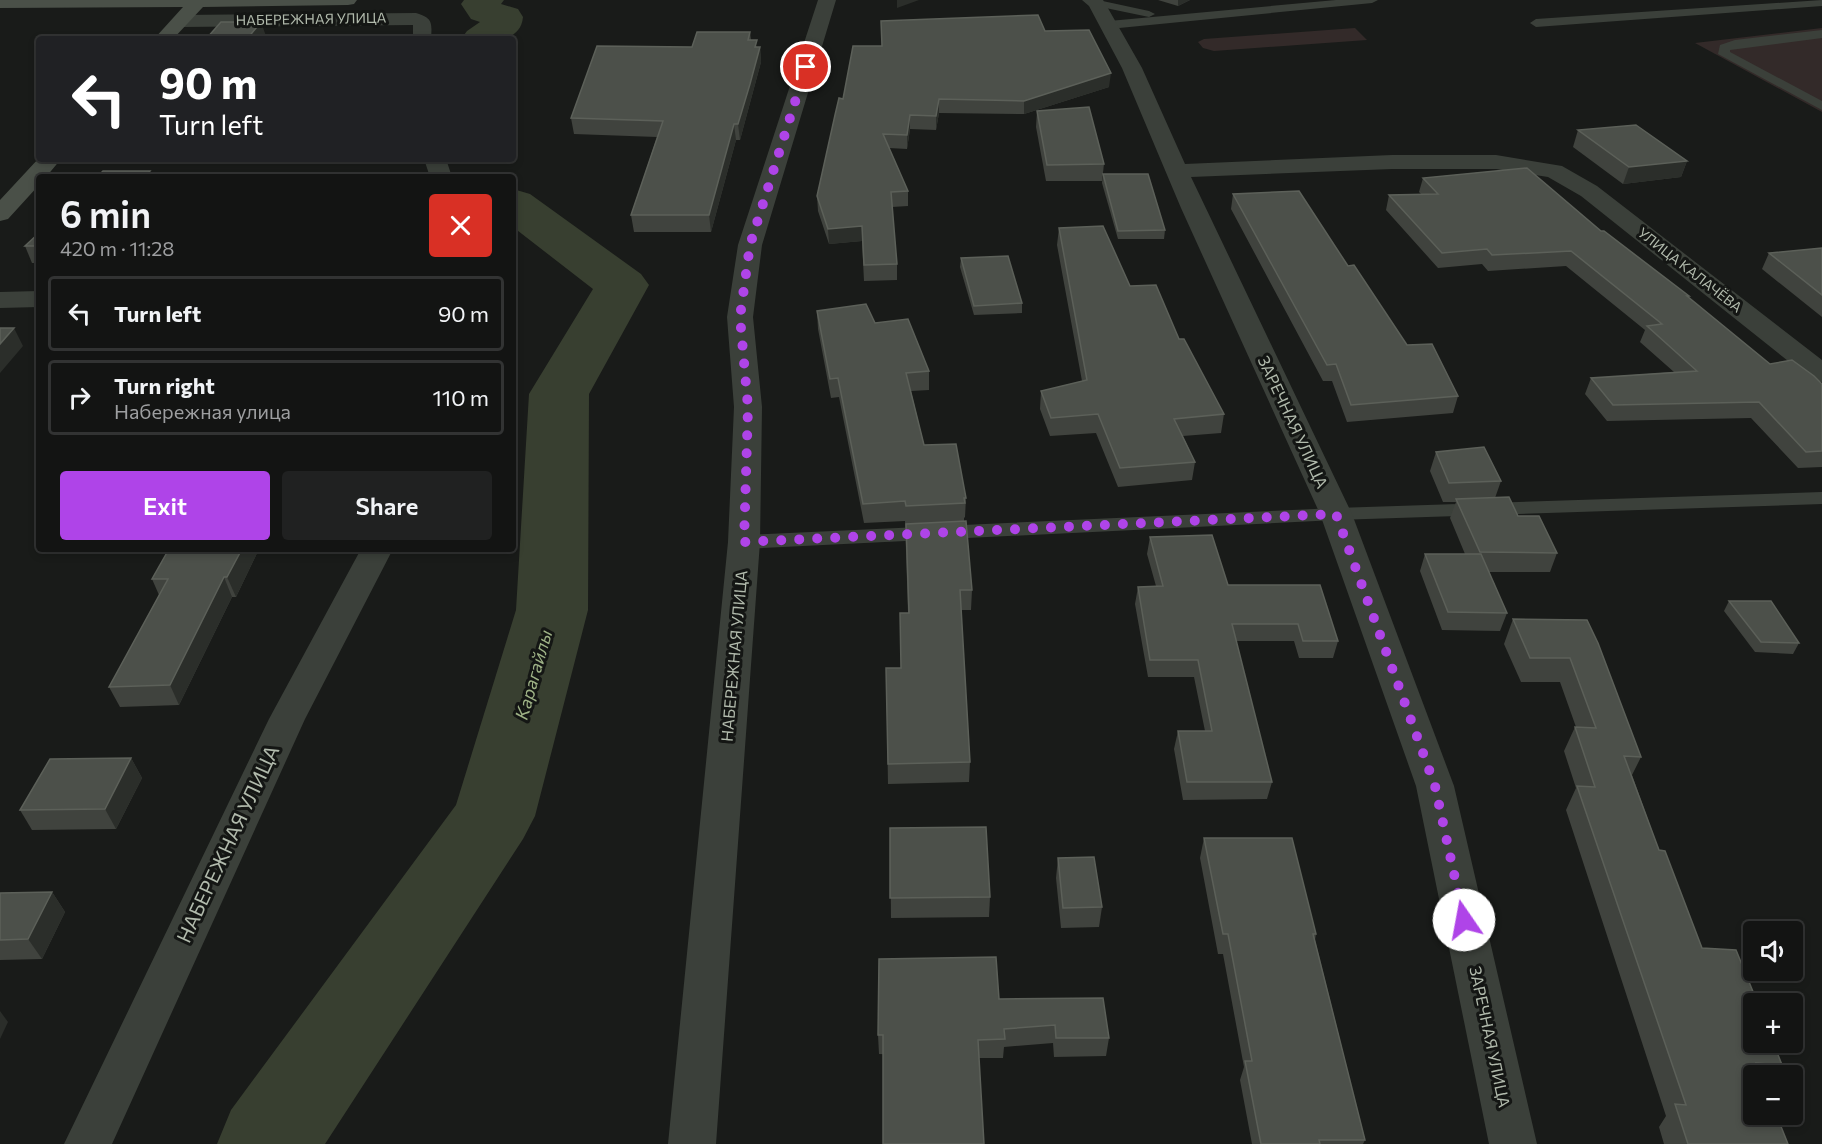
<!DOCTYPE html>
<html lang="en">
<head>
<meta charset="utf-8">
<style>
	:root { --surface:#131413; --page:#202121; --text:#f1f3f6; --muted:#9d9ea0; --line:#323333; --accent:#af44e8 }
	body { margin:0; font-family:Commissioner,sans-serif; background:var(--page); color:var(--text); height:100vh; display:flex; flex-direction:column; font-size:22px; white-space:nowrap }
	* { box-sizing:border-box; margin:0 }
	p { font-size:20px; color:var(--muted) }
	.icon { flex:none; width:33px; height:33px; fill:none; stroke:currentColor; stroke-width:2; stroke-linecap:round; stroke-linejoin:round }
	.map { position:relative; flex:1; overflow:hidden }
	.drawer { position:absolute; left:36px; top:174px; width:480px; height:378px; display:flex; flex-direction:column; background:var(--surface); border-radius:6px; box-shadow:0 3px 9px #0003,0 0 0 2px var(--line) }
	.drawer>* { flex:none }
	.banner { position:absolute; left:36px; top:36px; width:480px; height:126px; border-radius:6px; box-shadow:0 3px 9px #0003,0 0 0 2px var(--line); background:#202124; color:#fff; overflow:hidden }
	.tools { position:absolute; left:1743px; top:921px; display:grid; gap:12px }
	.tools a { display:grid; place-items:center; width:60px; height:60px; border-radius:6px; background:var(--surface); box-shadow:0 3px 9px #0003,0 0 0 2px var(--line); font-size:30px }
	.pin { position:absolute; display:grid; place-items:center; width:51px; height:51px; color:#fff; margin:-26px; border:3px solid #fff; border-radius:50%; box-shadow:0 2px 6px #0007 }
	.me { position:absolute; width:66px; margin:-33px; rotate:348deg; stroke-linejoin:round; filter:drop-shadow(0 0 4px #0008) }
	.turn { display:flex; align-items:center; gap:21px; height:126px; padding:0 24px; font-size:27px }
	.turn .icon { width:78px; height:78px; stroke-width:2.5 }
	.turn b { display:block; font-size:42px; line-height:51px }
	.round { display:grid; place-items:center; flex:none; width:63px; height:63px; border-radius:6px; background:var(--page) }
	.summary { display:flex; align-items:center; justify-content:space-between; height:102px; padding:0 24px }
	h1 { font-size:36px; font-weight:600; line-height:45px }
	.button { display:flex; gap:12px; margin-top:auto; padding:12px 24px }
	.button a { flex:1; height:69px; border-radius:6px; background:var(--accent); color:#fff; font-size:24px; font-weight:600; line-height:69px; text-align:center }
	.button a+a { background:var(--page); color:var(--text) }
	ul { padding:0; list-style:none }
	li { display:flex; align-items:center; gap:18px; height:75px; margin:0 12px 9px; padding:0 12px; border:3px solid var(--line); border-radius:6px }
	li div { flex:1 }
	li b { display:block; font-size:22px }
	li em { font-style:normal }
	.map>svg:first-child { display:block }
	.green { fill:#332a29 }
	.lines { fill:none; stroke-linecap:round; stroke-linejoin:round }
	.river { fill:#383f30; fill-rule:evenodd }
	.lane { fill:#3b403a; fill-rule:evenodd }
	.street { fill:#3b403a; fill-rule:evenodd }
	.secondary { fill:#4a5048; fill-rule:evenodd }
	.wall { fill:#40433e }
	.shaded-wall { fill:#2b2e2a }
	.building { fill:#4c504a; stroke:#5c6059; stroke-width:1.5 }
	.route { stroke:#af44e8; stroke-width:10; stroke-dasharray:0 18 }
	.labels { text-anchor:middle; stroke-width:6; stroke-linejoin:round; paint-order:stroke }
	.far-street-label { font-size:14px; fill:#b1baac; stroke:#141614 }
	.street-label { font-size:16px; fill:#b1baac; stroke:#141614 }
	.water-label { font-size:18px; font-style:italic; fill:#9eb286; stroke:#141614 }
	.near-street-label { font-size:20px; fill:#b1baac; stroke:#141614 }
</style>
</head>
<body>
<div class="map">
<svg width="1822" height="1144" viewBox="0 0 1822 1144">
	<rect width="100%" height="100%" fill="#191b19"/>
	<g class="green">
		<path d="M1355,28L1367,40L1214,51L1203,48L1198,42L1204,39Z"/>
		<path d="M1822,28V112L1695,43Z"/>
	</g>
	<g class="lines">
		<g class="river">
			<path d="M464,0H504L501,4L518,9L523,17C520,47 483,39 461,39L467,31L480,22L471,19L461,4Z"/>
			<path d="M513,189L530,194L641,274L649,285L589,394L588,610L535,816L523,839L325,1144H217L231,1110L456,805L516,610L529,394L593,289L513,227Z"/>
		</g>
		<g class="lane">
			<path d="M1098,0L1149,11L1155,14L1149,17L1096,6L1090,3Z"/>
			<path d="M1336,0H1378L1372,3L1109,29L1103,25L1109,21Z"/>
			<path d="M1822,0V6L1536,27L1530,23L1536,19Z"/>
			<path d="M1822,30V38L1730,50V52L1822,101V110L1718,54L1720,45L1735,40Z"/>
			<path d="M1822,492V504L1336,520L744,549L737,547L734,542L737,537L744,535L1336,508Z"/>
		</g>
		<g class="street">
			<path d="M818,0H836L762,245L753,317L762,407L760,542L716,1144H668L728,542L734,407L727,317L738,245Z"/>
			<path d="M1082,0H1103L1105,3L1142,68L1185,164L1392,155H1496L1562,166L1597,186L1822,360V382L1812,380L1581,196L1548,177L1496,169H1392L1191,177L1352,514L1454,786L1537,1144H1489L1416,786L1320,514L1181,208L1122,68L1089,6Z"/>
			<path d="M416,13C433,18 432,23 431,39H413V25L182,27L175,25L173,21L175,17L182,15Z"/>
			<path d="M424,159H446L452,177H430Z"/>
			<path d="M39,291V307L0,308V292Z"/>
			<path d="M361,549H393L305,719L112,1144H64L269,719Z"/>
		</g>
		<g class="secondary">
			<path d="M0,0H357L354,4L348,5L203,7L173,39H154L183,7L0,8Z"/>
			<path d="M39,158L61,159L46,177H39V185L8,219L0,221V200Z"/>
		</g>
	</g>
	<g class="wall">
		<path d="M1158,0H1190L1178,6Z"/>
		<path d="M1045,31L1109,87L1024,114L939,113L936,130L910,129L907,149L889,148L908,191V206L892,207L897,264V280L864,281L862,241L829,244L818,211L817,196L843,99Z"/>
		<path d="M750,32L751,40L757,47H760L761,62L740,140H736L711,232H634L631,215L657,137L574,134L571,118L692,47Z"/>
		<path d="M1037,111L1104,164L1102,181H1046L1036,127Z"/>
		<path d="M1578,130L1687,161L1681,177L1623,184L1573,147Z"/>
		<path d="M1103,174L1165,230L1164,239H1118L1102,183Z"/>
		<path d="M1423,178L1601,231L1688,297L1770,364L1822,384V467L1798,468L1751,418L1607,421L1585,394L1591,378L1674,372L1640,342L1645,330L1566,266L1488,271L1482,264L1438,268L1386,210L1389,195L1421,194L1419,192Z"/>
		<path d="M1233,194L1348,266L1407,345L1458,396L1453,413L1347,422L1332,381H1323L1231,209Z"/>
		<path d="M1059,228L1130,286L1179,339L1224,414L1221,433L1183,436L1195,462L1192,480L1118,487L1096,433L1050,436L1040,409L1041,391L1082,381L1057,245Z"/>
		<path d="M39,233V263H32L25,246Z"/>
		<path d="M1822,248V317L1762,269L1769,253Z"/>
		<path d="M961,258L1022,303V313L974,315L960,267Z"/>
		<path d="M817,311L875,323L929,371V390L911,391L924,445L966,498L965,517L964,518V521L972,590L971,610H961L970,762L969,782L888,784L886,668H901L908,613L905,521L864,523L839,397L831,398L818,329Z"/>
		<path d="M1436,452L1501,481L1495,498L1518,516L1557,553L1550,572H1489L1507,613L1500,631L1442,630L1420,571L1425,554H1465L1450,518L1456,502H1443L1430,471Z"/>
		<path d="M1150,537L1228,585L1338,641L1333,658H1299L1294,641H1236L1272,782L1267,799L1183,800L1174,749L1178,731H1205L1194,677H1148L1135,604L1138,587L1156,586L1147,554Z"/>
		<path d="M259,549L236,597H232L179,705L120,707L109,687L159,595L152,579Z"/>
		<path d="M1729,601L1799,643L1793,654L1755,652L1724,611Z"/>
		<path d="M1513,619L1587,620L1641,757L1632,775L1659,850L1702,948L1782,1065L1774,1076H1754L1788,1144H1664L1659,1127L1666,1116L1566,810L1576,788L1564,751L1575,727H1576L1560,682H1521L1504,644Z"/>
		<path d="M131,758L142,778L116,829L32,830L20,810Z"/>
		<path d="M890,828L990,897L989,917L891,918Z"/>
		<path d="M1204,838L1316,934L1315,940L1365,1140L1363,1144H1252L1240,1080L1244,1067L1223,954H1218L1200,858Z"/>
		<path d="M1058,858L1102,907L1099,927L1061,928L1056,878Z"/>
		<path d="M52,892L65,912L42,959L0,960V893Z"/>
		<path d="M999,999L1109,1038L1106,1056L1054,1057L1053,1043L1004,1047L1003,1058H979L879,1054L878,1035Z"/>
	</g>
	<g class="shaded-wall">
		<path d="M897,0H919L897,8Z"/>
		<path d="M1178,0H1190L1178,6Z"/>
		<path d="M261,22L266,36L263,39H247Z"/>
		<path d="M760,47L761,62L740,140L738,124Z"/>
		<path d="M1111,73L1109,87L1024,114V101Z"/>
		<path d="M939,99V113L936,130V116Z"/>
		<path d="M910,115V129L907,149V135Z"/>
		<path d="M734,124L736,140L711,232L709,215Z"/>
		<path d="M1687,161L1681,177L1623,184L1629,167Z"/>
		<path d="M150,171L152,177H145Z"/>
		<path d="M862,226V241L829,244L828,229Z"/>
		<path d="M14,328L23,346L0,373V344Z"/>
		<path d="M242,549H259L236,597L227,577Z"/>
		<path d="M224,577L232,597L179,705L170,685Z"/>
		<path d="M131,758L142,778L116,829L105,809Z"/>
		<path d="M52,892L65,912L42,959L28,939Z"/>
		<path d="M0,1011L8,1022L0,1039Z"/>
	</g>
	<g class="building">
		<path d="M1038,15L1045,31L1089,30L1111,73L1024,101L939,99L936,116L910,115L907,135L883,134L908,191L891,192L897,264L864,265L862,226L828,229L817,196L835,115L839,98L843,99L853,46H882L881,21Z"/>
		<path d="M221,22H261L247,39H206Z"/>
		<path d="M697,32H750L748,40H757L755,47H760L750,84L738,124H734L709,215H631L663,121L571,118L597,46L692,47Z"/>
		<path d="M1089,107L1104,164L1047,165L1037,111Z"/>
		<path d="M1636,125L1687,161L1629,167L1578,130Z"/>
		<path d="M1527,168L1601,231H1604L1689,296H1687L1770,364L1792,360L1814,376L1822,384V451L1806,452L1759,402L1613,405L1591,378L1697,371L1647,326L1662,324L1571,251L1492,255L1487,249L1442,253L1389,195L1438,194L1423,178Z"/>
		<path d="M103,171H150L145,177H97Z"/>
		<path d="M1103,174H1148L1165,230L1118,231Z"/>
		<path d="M1299,191L1348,266L1354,265L1407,345L1432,344L1458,396L1351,405L1336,364L1327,365L1233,194Z"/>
		<path d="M1103,226L1130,286L1156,285L1179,339H1184L1224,414L1174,419L1195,462L1120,468L1098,414L1051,418L1041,391L1087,380L1059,228Z"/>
		<path d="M39,233V246H25Z"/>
		<path d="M1822,248V295L1769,253Z"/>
		<path d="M1008,256L1022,303L974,306L961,258Z"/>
		<path d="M866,304L875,323L908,319L929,371L906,373L924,445L956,444L966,498H964L965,503L906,506L905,501L863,504L838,378L830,379L817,311Z"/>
		<path d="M0,328H14L0,344Z"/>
		<path d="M1484,447L1501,481L1449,483L1436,452Z"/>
		<path d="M1509,497L1518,516H1539L1557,553L1480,552L1456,499Z"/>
		<path d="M966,521L972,590H960L970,762L888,764L886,668H901L900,613H909L906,524Z"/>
		<path d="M1212,535L1228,585H1320L1338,641H1303L1298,624H1232L1272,782H1187L1178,731H1212L1198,660H1150L1138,587L1163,586L1150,537Z"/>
		<path d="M169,549H242L227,577H224L170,685L109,687L168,579H152Z"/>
		<path d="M1425,554H1481L1507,613L1448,612Z"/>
		<path d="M1729,601H1771L1799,643L1761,642Z"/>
		<path d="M1513,619L1587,620L1598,643L1641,757L1624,756L1659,850L1665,851L1702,948L1736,950L1758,1004H1754V1042H1773L1782,1065L1756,1063L1761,1076H1754V1114H1776L1788,1144H1688L1675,1104L1686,1105L1577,786L1595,787L1575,727L1596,728L1570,658H1530Z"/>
		<path d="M131,758L105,809L20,810L50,759Z"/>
		<path d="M986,827L990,897L890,898V828Z"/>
		<path d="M1204,838H1292L1316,934H1313L1365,1140H1319L1320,1144H1261L1245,1061H1252L1228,934H1223Z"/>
		<path d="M1094,857L1102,907L1063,908L1058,858Z"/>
		<path d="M52,892L28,939L0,940V893Z"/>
		<path d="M996,957L999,999L1103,998L1109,1038H1056L1055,1025L1004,1029L1005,1039L978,1040L984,1144H883V1035H878L879,959Z"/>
	</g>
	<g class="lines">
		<path class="route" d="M806,67L750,245L740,317L748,407L744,542L1336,514L1435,786L1464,920"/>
	</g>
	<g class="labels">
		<g class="far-street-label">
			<text transform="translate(311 19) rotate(-1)" y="5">НАБЕРЕЖНАЯ УЛИЦА</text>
			<text transform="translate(1690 270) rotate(38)" y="5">УЛИЦА КАЛАЧЁВА</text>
		</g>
		<g class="street-label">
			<text transform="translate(1293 422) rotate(65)" y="6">ЗАРЕЧНАЯ УЛИЦА</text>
			<text transform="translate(734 656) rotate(-85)" y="6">НАБЕРЕЖНАЯ УЛИЦА</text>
			<text transform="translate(1490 1037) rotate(78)" y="6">ЗАРЕЧНАЯ УЛИЦА</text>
		</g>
		<g class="water-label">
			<text transform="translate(534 675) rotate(-74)" y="6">Карагайлы</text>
		</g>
		<g class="near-street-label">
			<text transform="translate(228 844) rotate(-65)" y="7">НАБЕРЕЖНАЯ УЛИЦА</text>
		</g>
	</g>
</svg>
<div class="tools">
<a><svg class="icon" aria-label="sound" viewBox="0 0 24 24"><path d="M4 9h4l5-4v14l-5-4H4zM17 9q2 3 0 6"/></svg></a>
<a>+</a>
<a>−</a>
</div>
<div class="pin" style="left:806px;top:67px;background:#d93025"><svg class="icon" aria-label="arrive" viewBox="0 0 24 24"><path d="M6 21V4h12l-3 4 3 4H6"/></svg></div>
<svg class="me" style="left:1464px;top:920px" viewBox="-20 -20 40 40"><circle r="19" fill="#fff"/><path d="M0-13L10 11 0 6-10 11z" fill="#af44e8"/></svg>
<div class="banner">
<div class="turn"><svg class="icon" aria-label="left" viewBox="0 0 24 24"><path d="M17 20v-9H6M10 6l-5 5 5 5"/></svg><div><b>90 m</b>Turn left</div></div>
</div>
<section class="drawer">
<div class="summary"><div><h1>6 min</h1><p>420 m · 11:28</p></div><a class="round" style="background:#d93025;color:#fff"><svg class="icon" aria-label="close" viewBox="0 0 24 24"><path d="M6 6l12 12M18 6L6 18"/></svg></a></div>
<ul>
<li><svg class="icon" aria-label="left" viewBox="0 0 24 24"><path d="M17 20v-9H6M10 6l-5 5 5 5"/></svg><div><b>Turn left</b></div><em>90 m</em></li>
<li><svg class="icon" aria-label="right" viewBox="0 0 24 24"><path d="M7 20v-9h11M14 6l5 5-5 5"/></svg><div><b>Turn right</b><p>Набережная улица</p></div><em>110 m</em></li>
</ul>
<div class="button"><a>Exit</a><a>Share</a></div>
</section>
</div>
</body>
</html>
